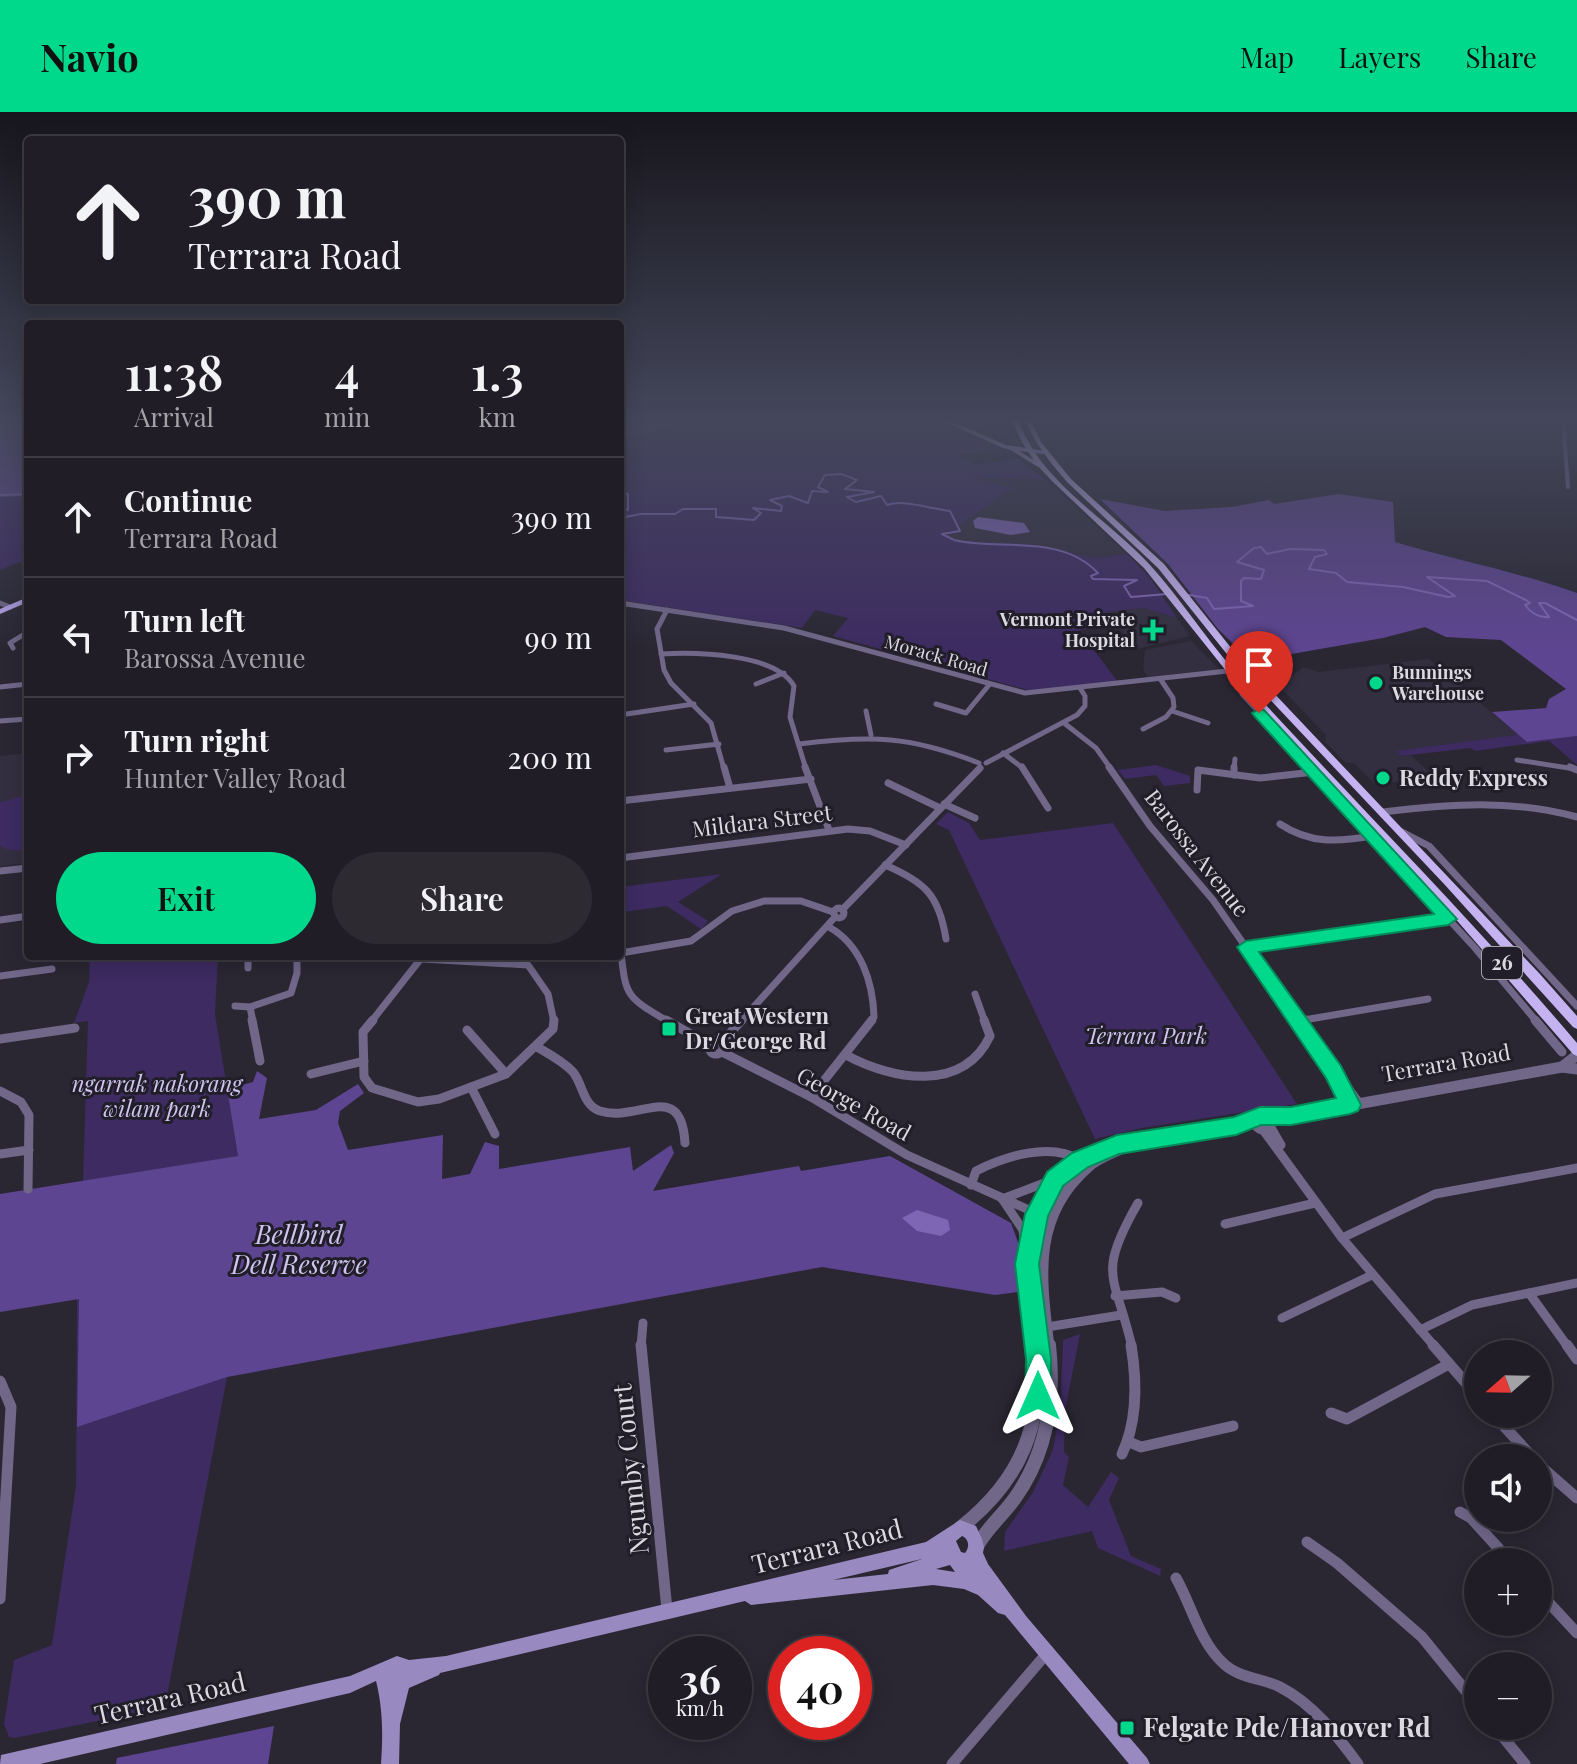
<!DOCTYPE html>
<html lang="en">
<head>
<meta charset="utf-8">
<style>
	:root { --surface:#201d26; --page:#2d2a32; --text:#f1f3f6; --muted:#a2a2a7; --line:#3d3b43; --accent:#00d98c }
	body { margin:0; font-family:"Playfair Display",serif; background:var(--page); color:var(--text); height:100vh; display:flex; flex-direction:column; font-size:30px; white-space:nowrap }
	* { box-sizing:border-box; margin:0 }
	p { font-size:26px; color:var(--muted) }
	.icon { flex:none; width:44px; height:44px; fill:none; stroke:currentColor; stroke-width:2; stroke-linecap:round; stroke-linejoin:round }
	.map { position:relative; flex:1; overflow:hidden }
	.panel { position:absolute; left:24px; top:208px; width:600px; height:640px; display:flex; flex-direction:column; background:var(--surface); border-radius:8px; box-shadow:0 4px 20px #0003,0 0 0 2px var(--line) }
	.panel>* { flex:none }
	.banner { position:absolute; left:24px; top:24px; width:600px; height:168px; border-radius:8px; box-shadow:0 4px 20px #0003,0 0 0 2px var(--line); background:#201d26; color:var(--text); overflow:hidden }
	.needle { width:52px; rotate:250deg }
	.fabs { position:absolute; left:1464px; top:1228px; display:grid; gap:16px }
	.fabs a { display:grid; place-items:center; width:88px; height:88px; border-radius:50%; background:var(--surface); box-shadow:0 4px 20px #0003,0 0 0 2px var(--line); font-size:40px }
	.speed { position:absolute; left:648px; top:1524px; display:flex; gap:16px; font-size:40px; font-weight:700; text-align:center }
	.speed>* { display:grid; place-content:center; width:104px; height:104px; border-radius:50%; background:var(--surface); box-shadow:0 4px 20px #0003,0 0 0 2px var(--line); line-height:1 }
	.speed small { font-size:20px; font-weight:400 }
	.speed .limit { border:12px solid #d22; background:#fff; color:#111 }
	.pin { position:absolute; display:grid; place-items:center; width:68px; height:68px; color:#fff; margin:-82px -34px; border-radius:50% 50% 50% 0; rotate:-45deg; box-shadow:0 0 8px #0007 }
	.pin .icon { rotate:45deg }
	.me { position:absolute; width:88px; margin:-44px; rotate:0deg; stroke-linejoin:round; filter:drop-shadow(0 0 6px #0008) }
	.turn { display:flex; align-items:center; gap:28px; height:168px; padding:0 32px; font-size:36px }
	.turn .icon { width:104px; height:104px; stroke-width:2.5 }
	.turn b { display:block; font-size:56px; line-height:68px }
	.eta { display:flex; justify-content:space-evenly; align-items:center; height:136px; text-align:center }
	.eta b { font-size:48px; font-weight:600; line-height:56px }
	.button { display:flex; gap:16px; margin-top:auto; padding:16px 32px }
	.button a { flex:1; height:92px; border-radius:48px; background:var(--accent); color:#111; font-size:32px; font-weight:600; line-height:92px; text-align:center }
	.button a+a { background:var(--page); color:var(--text) }
	ul { padding:0; list-style:none }
	li { display:flex; align-items:center; gap:24px; height:120px; padding:0 32px; border-top:2px solid var(--line) }
	li div { flex:1 }
	li b { display:block; font-size:30px }
	li em { font-style:normal }
	header { display:flex; align-items:center; gap:48px; box-sizing:border-box; height:112px; padding:0 40px; background:var(--accent); color:#111 }
	header strong { font-size:38px }
	nav { display:flex; gap:44px; margin-inline-start:auto; font-size:28px }
	.map>svg:first-child { display:block }
	.built { fill:#332f40 }
	.green { fill:#3d2b61 }
	.forest { fill:#5e4591 }
	.water { fill:#7e66b5 }
	.lines { fill:none; stroke-linecap:round; stroke-linejoin:round }
	.stream { stroke:#7e66b5; stroke-width:2 }
	.minor-far4 { stroke:#706789; stroke-width:4 }
	.minor-far3 { stroke:#706789; stroke-width:5 }
	.minor-far2 { stroke:#706789; stroke-width:7 }
	.minor-far1 { stroke:#706789; stroke-width:9 }
	.minor { stroke:#706789; stroke-width:11 }
	.tertiary-far1 { stroke:#706789; stroke-width:11 }
	.tertiary { stroke:#706789; stroke-width:14 }
	.secondary { fill:#9889c0; fill-rule:evenodd }
	.primary { fill:#b7a3eb; fill-rule:evenodd }
	.trunk { fill:#c4b3f0; fill-rule:evenodd }
	.route { fill:#00d98c; stroke:#008d5b; stroke-width:2 }
	.poi-dot { fill:#00d98c; stroke:#211e29; stroke-width:3 }
	.labels { text-anchor:middle; stroke-width:6; stroke-linejoin:round; paint-order:stroke }
	.far-poi-label { font-size:18px; font-weight:bold; fill:#dbd9e1; stroke:#211e29; text-anchor:end }
	.far-street-label { font-size:18px; fill:#dbd9e1; stroke:#211e29 }
	.shield { fill:#211e29; stroke:#a3a1aa; stroke-width:2 }
	.shield-label { font-size:20px; font-weight:bold; fill:#dbd9e1 }
	.poi-label { font-size:22px; font-weight:bold; fill:#dbd9e1; stroke:#211e29; text-anchor:start }
	.street-label { font-size:22px; fill:#dbd9e1; stroke:#211e29 }
	.park-label { font-size:22px; font-style:italic; fill:#cfc4ef; stroke:#211e29 }
	.near-park-label { font-size:26px; font-style:italic; fill:#cfc4ef; stroke:#211e29 }
	.near-street-label { font-size:26px; fill:#dbd9e1; stroke:#211e29 }
	.near-poi-label { font-size:26px; font-weight:bold; fill:#dbd9e1; stroke:#211e29; text-anchor:start }
</style>
</head>
<body>
<header>
<strong>Navio</strong>
<nav><a>Map</a><a>Layers</a><a>Share</a></nav>
</header>
<div class="map">
<svg width="1577" height="1652" viewBox="0 0 1577 1652">
	<rect width="100%" height="100%" fill="#2a2733"/>
	<g class="built">
		<path d="M959,307H1006L1015,329H1010Z"/>
		<path d="M966,364L1045,368L1127,442L1094,446L1029,432L954,430L942,422L959,420L957,415L1012,377Z"/>
		<path d="M1144,496L1177,506L1190,524L1137,537L1105,500Z"/>
		<path d="M1191,529L1220,558L1147,565L1143,556L1145,538Z"/>
		<path d="M1429,547L1518,623L1402,644L1411,643L1434,665L1375,672L1354,651H1346L1325,630L1326,623L1278,573L1304,555L1318,560Z"/>
		<path d="M28,641V751L0,754V644Z"/>
	</g>
	<g class="green">
		<path d="M0,307H28V452L19,450L0,458Z"/>
		<path d="M620,307H931L1000,336L959,344L964,348H968L975,353L1017,346L1045,368L972,365L1013,376L957,415L959,420L943,422L956,430L1029,432L1094,446L1127,442L1150,466L1177,506L1144,496L1106,500L1116,512L1079,518L1118,570L1031,579L833,524L848,506L815,498L802,516L620,488Z"/>
		<path d="M1509,615L1527,630L1577,624V653L1549,629L1475,639L1471,636L1402,644L1396,639L1517,623Z"/>
		<path d="M1156,653L1190,664V671L1164,674L1156,663L1125,667L1118,658Z"/>
		<path d="M28,682V739L8,738L0,734V691Z"/>
		<path d="M948,700L969,711L980,728L1113,711L1297,992L1142,1016L1095,1027L949,718L936,712Z"/>
		<path d="M722,762L678,790L708,809L701,817L667,794L623,800L620,775Z"/>
		<path d="M90,844H218L215,902L238,1044L195,1052L227,1265L165,1595L15,1626L9,1625L4,1612L14,1548L52,1533L76,1374L77,1187L66,1122L83,1068L88,909L74,911L89,870Z"/>
		<path d="M1080,1222L1065,1299L1064,1340L1069,1345L1063,1373L1088,1395L1111,1360L1119,1366L1109,1388L1131,1444L1161,1457L1160,1464L1098,1436L1092,1419L1004,1439L1005,1420L1033,1380L1052,1340L1060,1304L1063,1228Z"/>
	</g>
	<g class="forest">
		<path d="M0,307H28V384L0,385Z"/>
		<path d="M620,307H630L625,309L631,314L621,318L642,319L651,307H671L673,310L731,307L716,312L674,313L620,326Z"/>
		<path d="M1339,382L1393,390L1395,430C1456,448 1518,460 1577,481V624L1527,630L1492,600L1546,596L1549,587L1566,577L1501,528L1446,525L1425,515L1383,526L1251,549L1218,517L1168,452L1100,387L1165,399L1232,395L1269,388L1274,392Z"/>
		<path d="M257,959L267,966L259,1007L316,998L358,972L364,981L340,999L338,1011L348,1038L443,1023L442,1067L470,1062L485,1030L499,1034V1057L630,1035L633,1059L671,1033L674,1041L653,1079L799,1054L801,1059L890,1044L1011,1111L1023,1144L1025,1179L995,1183L822,1155L227,1265L77,1315L79,1187L0,1200V1082L238,1044L227,977L253,970Z"/>
		<path d="M274,1614L268,1652H116L117,1646Z"/>
	</g>
	<g class="water">
		<path d="M978,405L1024,411L1030,420L1011,423L975,416L973,409Z"/>
		<path d="M917,1098L948,1108L950,1118L941,1124L917,1119L902,1106Z"/>
	</g>
	<g class="lines">
		<g class="stream">
			<path d="M620,380L628,382V398L620,395"/>
			<path d="M0,383L28,382"/>
			<path d="M620,406L641,402H675L683,397H716V405L754,408L761,401L753,396L781,399L782,394L770,388L789,384L808,391L812,379L828,380L818,375L825,363L841,362L857,368L845,377L874,380L847,385L856,390L881,384L887,393C903,387 931,397 950,399L960,419L942,422L954,428C1000,439 1060,421 1098,461L1091,464L1093,467L1137,468L1124,474L1131,485L1167,482"/>
			<path d="M1189,483L1207,486L1214,497L1253,494L1241,489V469L1244,466L1261,467L1264,458L1237,450L1254,436L1261,435L1267,442L1290,437L1324,438L1327,442L1315,445L1309,457L1336,461L1347,470L1403,475L1448,485L1455,484L1427,465L1487,469L1526,488L1530,491L1525,493C1531,501 1539,506 1549,505L1539,491H1545L1577,508"/>
		</g>
		<path class="minor-far4" d="M1563,307L1568,375"/>
		<g class="minor-far3">
			<path d="M0,491L10,495"/>
			<path d="M620,491L784,516L1025,581L1246,557"/>
			<path d="M667,498L657,517L664,558L671,571L711,611L724,657"/>
			<path d="M13,536L10,531L26,521"/>
			<path d="M661,542C695,540 775,541 794,574L790,605L806,657"/>
			<path d="M756,572L784,561"/>
			<path d="M1245,574L1242,582L1311,657"/>
			<path d="M0,575L28,572"/>
			<path d="M936,592L966,601L989,573"/>
			<path d="M866,599L871,623"/>
			<path d="M1172,599L1208,611"/>
			<path d="M620,603L694,592"/>
			<path d="M0,609L28,607"/>
			<path d="M1064,611L1096,636L1111,657"/>
			<path d="M1143,617L1166,605L1174,595L1173,586L1161,568"/>
			<path d="M799,632C872,623 910,624 979,651"/>
			<path d="M666,638L719,632"/>
			<path d="M1003,641L1024,657"/>
			<path d="M1517,648L1575,657"/>
			<path d="M986,651L1077,603L1085,594V584L1080,576"/>
			<path d="M1234,657L1235,647"/>
		</g>
		<g class="minor-far2">
			<path d="M724,655L730,676"/>
			<path d="M805,655L829,718"/>
			<path d="M1022,655L1048,696"/>
			<path d="M1109,655L1150,714L1213,788L1298,910"/>
			<path d="M1309,655L1475,836L1537,910"/>
			<path d="M1570,655L1577,658"/>
			<path d="M1234,663V655"/>
			<path d="M888,671L940,696"/>
			<path d="M1197,678L1198,658L1260,666L1314,660"/>
			<path d="M620,689L811,667"/>
			<path d="M944,692L975,706"/>
			<path d="M1383,700C1450,692 1511,687 1577,705"/>
			<path d="M1280,712C1310,732 1338,730 1372,724"/>
			<path d="M1402,720L1429,734L1577,894"/>
			<path d="M620,746L848,717L870,719L906,733"/>
			<path d="M885,753C925,770 939,783 946,827"/>
			<path d="M0,759L28,756"/>
			<circle cx="839" cy="801" r="5"/>
			<path d="M842,798L980,656"/>
			<path d="M0,808L28,804"/>
			<path d="M829,815C861,833 873,870 874,905L870,910"/>
			<path d="M620,832C626,884 623,883 669,910"/>
			<path d="M1246,835L1448,807"/>
			<path d="M621,841L691,829L732,799L764,789H801L833,800"/>
			<path d="M248,844V856"/>
			<path d="M422,847L528,853L548,882L554,910"/>
			<path d="M0,864L52,857"/>
			<path d="M975,882L985,910"/>
			<path d="M235,894L250,895"/>
			<path d="M1298,909L1428,887"/>
			<path d="M253,910L250,895L291,881L297,861V844"/>
			<path d="M371,910L423,844"/>
			<path d="M740,910L835,805"/>
		</g>
		<g class="minor-far1">
			<path d="M252,908L260,949"/>
			<path d="M373,908L363,920L364,965L372,976L418,990L439,987L506,962L553,917L554,908"/>
			<path d="M666,908L708,932"/>
			<path d="M1297,908L1359,991"/>
			<path d="M1535,908L1562,940"/>
			<path d="M1298,909L1306,908"/>
			<path d="M467,918L506,962"/>
			<path d="M0,927L75,916"/>
			<circle cx="716" cy="935" r="7"/>
			<path d="M722,930L742,908"/>
			<path d="M537,935C549,942 563,949 573,960C583,972 583,994 600,999C639,1011 681,966 685,1031"/>
			<path d="M722,940L811,985L907,1043L1049,1107"/>
			<path d="M846,943C892,968 963,981 990,924L984,908"/>
			<path d="M311,962L364,949"/>
			<path d="M1336,966L1350,993"/>
			<path d="M471,975L495,1022"/>
			<path d="M0,979L21,990L29,1003L28,1077"/>
			<path d="M811,985L872,908"/>
			<path d="M1270,1014L1281,1033"/>
			<path d="M1261,1015L1342,1126L1435,1235"/>
			<path d="M0,1042L29,1038"/>
			<path d="M971,1073L976,1059C1006,1044 1050,1030 1080,1048"/>
			<path d="M1002,1087L1055,1067"/>
			<path d="M1003,1088L1023,1118L1027,1152"/>
			<path d="M1225,1112L1315,1091"/>
			<path d="M1342,1126L1435,1082L1577,1056"/>
			<path d="M1529,1181L1568,1235"/>
			<path d="M1115,1184L1162,1180L1176,1186"/>
			<path d="M1282,1206L1372,1163"/>
			<path d="M1047,1215L1121,1203"/>
			<path d="M1420,1218L1472,1193L1577,1171"/>
			<path d="M641,1235L643,1211"/>
			<path d="M1132,1235C1115,1162 1096,1164 1138,1091"/>
		</g>
		<g class="minor">
			<path d="M641,1233L667,1498"/>
			<path d="M1433,1233L1478,1285"/>
			<path d="M1567,1233L1577,1247"/>
			<path d="M0,1269L11,1295L0,1487"/>
			<path d="M1331,1301L1347,1307L1449,1252"/>
			<path d="M1493,1302L1533,1346"/>
			<path d="M1129,1330L1141,1335L1233,1314"/>
			<path d="M1122,1342C1138,1308 1137,1269 1131,1233"/>
			<path d="M1538,1352L1577,1386"/>
			<path d="M1460,1400L1471,1406L1511,1450"/>
			<path d="M1307,1430L1337,1451L1422,1525L1478,1594"/>
			<path d="M1176,1466C1192,1494 1199,1529 1224,1552C1239,1566 1262,1566 1280,1575C1313,1592 1336,1622 1358,1652"/>
			<path d="M1538,1479L1577,1521"/>
			<path d="M1494,1614L1525,1652"/>
			<path d="M952,1652L1047,1541"/>
		</g>
		<g class="tertiary-far1">
			<path d="M1562,955L1577,943"/>
			<circle cx="1263" cy="1010" r="7"/>
			<path d="M1266,1005L1291,1004L1562,955L1577,957"/>
			<path d="M1037,1235C1028,1132 1015,1050 1143,1027C1182,1021 1219,1019 1257,1006"/>
			<path d="M1049,1235C1041,1166 1031,1105 1088,1055C1099,1045 1114,1041 1127,1034"/>
		</g>
		<g class="tertiary">
			<path d="M960,1416C1023,1367 1043,1311 1037,1233"/>
			<path d="M977,1434C987,1416 1003,1403 1015,1386C1047,1341 1055,1287 1049,1233"/>
		</g>
		<path class="secondary" d="M960,1408L976,1414L982,1427L984,1435L983,1441L988,1452L1026,1504L1147,1646L1150,1652H1129L1005,1503L998,1501L978,1483L964,1477L933,1473L751,1493L745,1489L440,1561L439,1563L409,1576L400,1612L399,1652H381C383,1623 383,1597 376,1569L350,1581L40,1652H0L1,1643L350,1564L397,1544L409,1548L446,1544L926,1430ZM962,1424C969,1427 970,1435 965,1441L961,1440L956,1429ZM922,1447L889,1458L888,1462L833,1468ZM950,1453L955,1460L936,1457Z"/>
		<g class="primary">
			<path d="M938,307H946L1006,333L1045,339V341L1043,342L1019,339L1043,354L1038,355L1011,338L1003,336Z"/>
			<path d="M28,485V490L0,502V497Z"/>
		</g>
		<g class="trunk">
			<path d="M1011,307H1017C1024,322 1031,336 1041,349C1072,389 1116,416 1150,453C1180,486 1204,524 1233,557C1347,683 1467,801 1577,931V944L1573,942L1446,796L1227,560L1144,456L1053,370L1036,352L1022,330Z"/>
			<path d="M1024,307H1030L1041,330L1071,367L1164,452L1232,537L1539,861L1577,904V917L1573,915L1445,773L1226,541L1158,456L1067,370L1051,351L1036,330Z"/>
		</g>
	</g>
	<linearGradient id="sky" x2="0" y2="1"><stop stop-color="#17151c"/><stop offset="0.57" stop-color="#44475b"/><stop offset="1" stop-color="#44475b" stop-opacity="0"/></linearGradient>
	<rect width="1577" height="539" fill="url(#sky)"/>
	<path class="route" d="M1259,597L1264,598L1457,807L1448,813L1259,840L1341,954L1361,993L1358,999L1350,1002L1291,1013H1261L1236,1023L1119,1042L1088,1055L1063,1074L1048,1104L1039,1152L1051,1247V1284L1048,1294L1038,1297L1029,1294L1025,1284L1026,1247L1015,1152L1025,1102L1047,1060L1072,1041L1117,1023L1234,1005L1260,995H1291L1336,986L1326,966L1237,835L1246,829L1434,802L1254,604L1252,601Z"/>
	<g class="poi-dot">
		<path d="M1149 506h8v8h8v8h-8v8h-8v-8h-8v-8h8z"/>
		<circle cx="1376" cy="571" r="8"/>
		<circle cx="1383" cy="666" r="8"/>
		<rect x="661" y="909" width="16" height="16" rx="4"/>
		<rect x="1119" y="1608" width="16" height="16" rx="4"/>
	</g>
	<g class="labels">
		<g class="far-poi-label">
			<text x="1135" y="514">Vermont Private<tspan x="1135" dy="21">Hospital</tspan></text>
			<text x="1392" y="567" text-anchor="start">Bunnings<tspan x="1392" dy="21">Warehouse</tspan></text>
		</g>
		<g class="far-street-label">
			<text transform="translate(936 544) rotate(16)" y="6">Morack Road</text>
		</g>
		<rect class="shield" x="1482" y="835" width="40" height="32" rx="6"/>
		<g class="shield-label">
			<text x="1502" y="858">26</text>
		</g>
		<g class="poi-label">
			<text x="1399" y="674">Reddy Express</text>
			<text x="685" y="912">Great Western<tspan x="685" dy="25">Dr/George Rd</tspan></text>
		</g>
		<g class="street-label">
			<text transform="translate(762 709) rotate(-7)" y="8">Mildara Street</text>
			<text transform="translate(1197 741) rotate(52)" y="8">Barossa Avenue</text>
			<text transform="translate(1446 951) rotate(-10)" y="8">Terrara Road</text>
			<text transform="translate(854 992) rotate(29)" y="8">George Road</text>
		</g>
		<g class="park-label">
			<text x="1146" y="932">Terrara Park</text>
			<text x="157" y="980">ngarrak nakorang<tspan x="157" dy="25">wilam park</tspan></text>
		</g>
		<g class="near-park-label">
			<text x="299" y="1132">Bellbird<tspan x="299" dy="30">Dell Reserve</tspan></text>
		</g>
		<g class="near-street-label">
			<text transform="translate(631 1357) rotate(-96)" y="9">Ngumby Court</text>
			<text transform="translate(827 1435) rotate(-14)" y="9">Terrara Road</text>
			<text transform="translate(170 1587) rotate(-13)" y="9">Terrara Road</text>
		</g>
		<g class="near-poi-label">
			<text x="1143" y="1625">Felgate Pde/Hanover Rd</text>
		</g>
	</g>
</svg>
<div class="fabs">
<a><svg class="needle" viewBox="-14 -14 28 28"><path d="M0-13l5 13h-10z" fill="#e53935"/><path d="M0 13l5-13h-10z" fill="#a2a2a7"/></svg></a>
<a><svg class="icon" aria-label="sound" viewBox="0 0 24 24"><path d="M4 9h4l5-4v14l-5-4H4zM17 9q2 3 0 6"/></svg></a>
<a>+</a>
<a>−</a>
</div>
<div class="speed"><div>36<small>km/h</small></div><div class="limit">40</div></div>
<div class="pin" style="left:1259px;top:601px;background:#d93025"><svg class="icon" aria-label="arrive" viewBox="0 0 24 24"><path d="M6 21V4h12l-3 4 3 4H6"/></svg></div>
<svg class="me" style="left:1038px;top:1284px" viewBox="-20 -20 40 40"><path d="M0-17L14 15 0 8-14 15z" fill="#00d98c" stroke="#fff" stroke-width="4"/></svg>
<div class="banner">
<div class="turn"><svg class="icon" aria-label="ahead" viewBox="0 0 24 24"><path d="M12 20V5M6 11l6-6 6 6"/></svg><div><b>390 m</b>Terrara Road</div></div>
</div>
<section class="panel">
<div class="eta">
<div><b>11:38</b><p>Arrival</p></div>
<div><b>4</b><p>min</p></div>
<div><b>1.3</b><p>km</p></div>
</div>
<ul>
<li><svg class="icon" aria-label="ahead" viewBox="0 0 24 24"><path d="M12 20V5M6 11l6-6 6 6"/></svg><div><b>Continue</b><p>Terrara Road</p></div><em>390 m</em></li>
<li><svg class="icon" aria-label="left" viewBox="0 0 24 24"><path d="M17 20v-9H6M10 6l-5 5 5 5"/></svg><div><b>Turn left</b><p>Barossa Avenue</p></div><em>90 m</em></li>
<li><svg class="icon" aria-label="right" viewBox="0 0 24 24"><path d="M7 20v-9h11M14 6l5 5-5 5"/></svg><div><b>Turn right</b><p>Hunter Valley Road</p></div><em>200 m</em></li>
</ul>
<div class="button"><a>Exit</a><a>Share</a></div>
</section>
</div>
</body>
</html>
